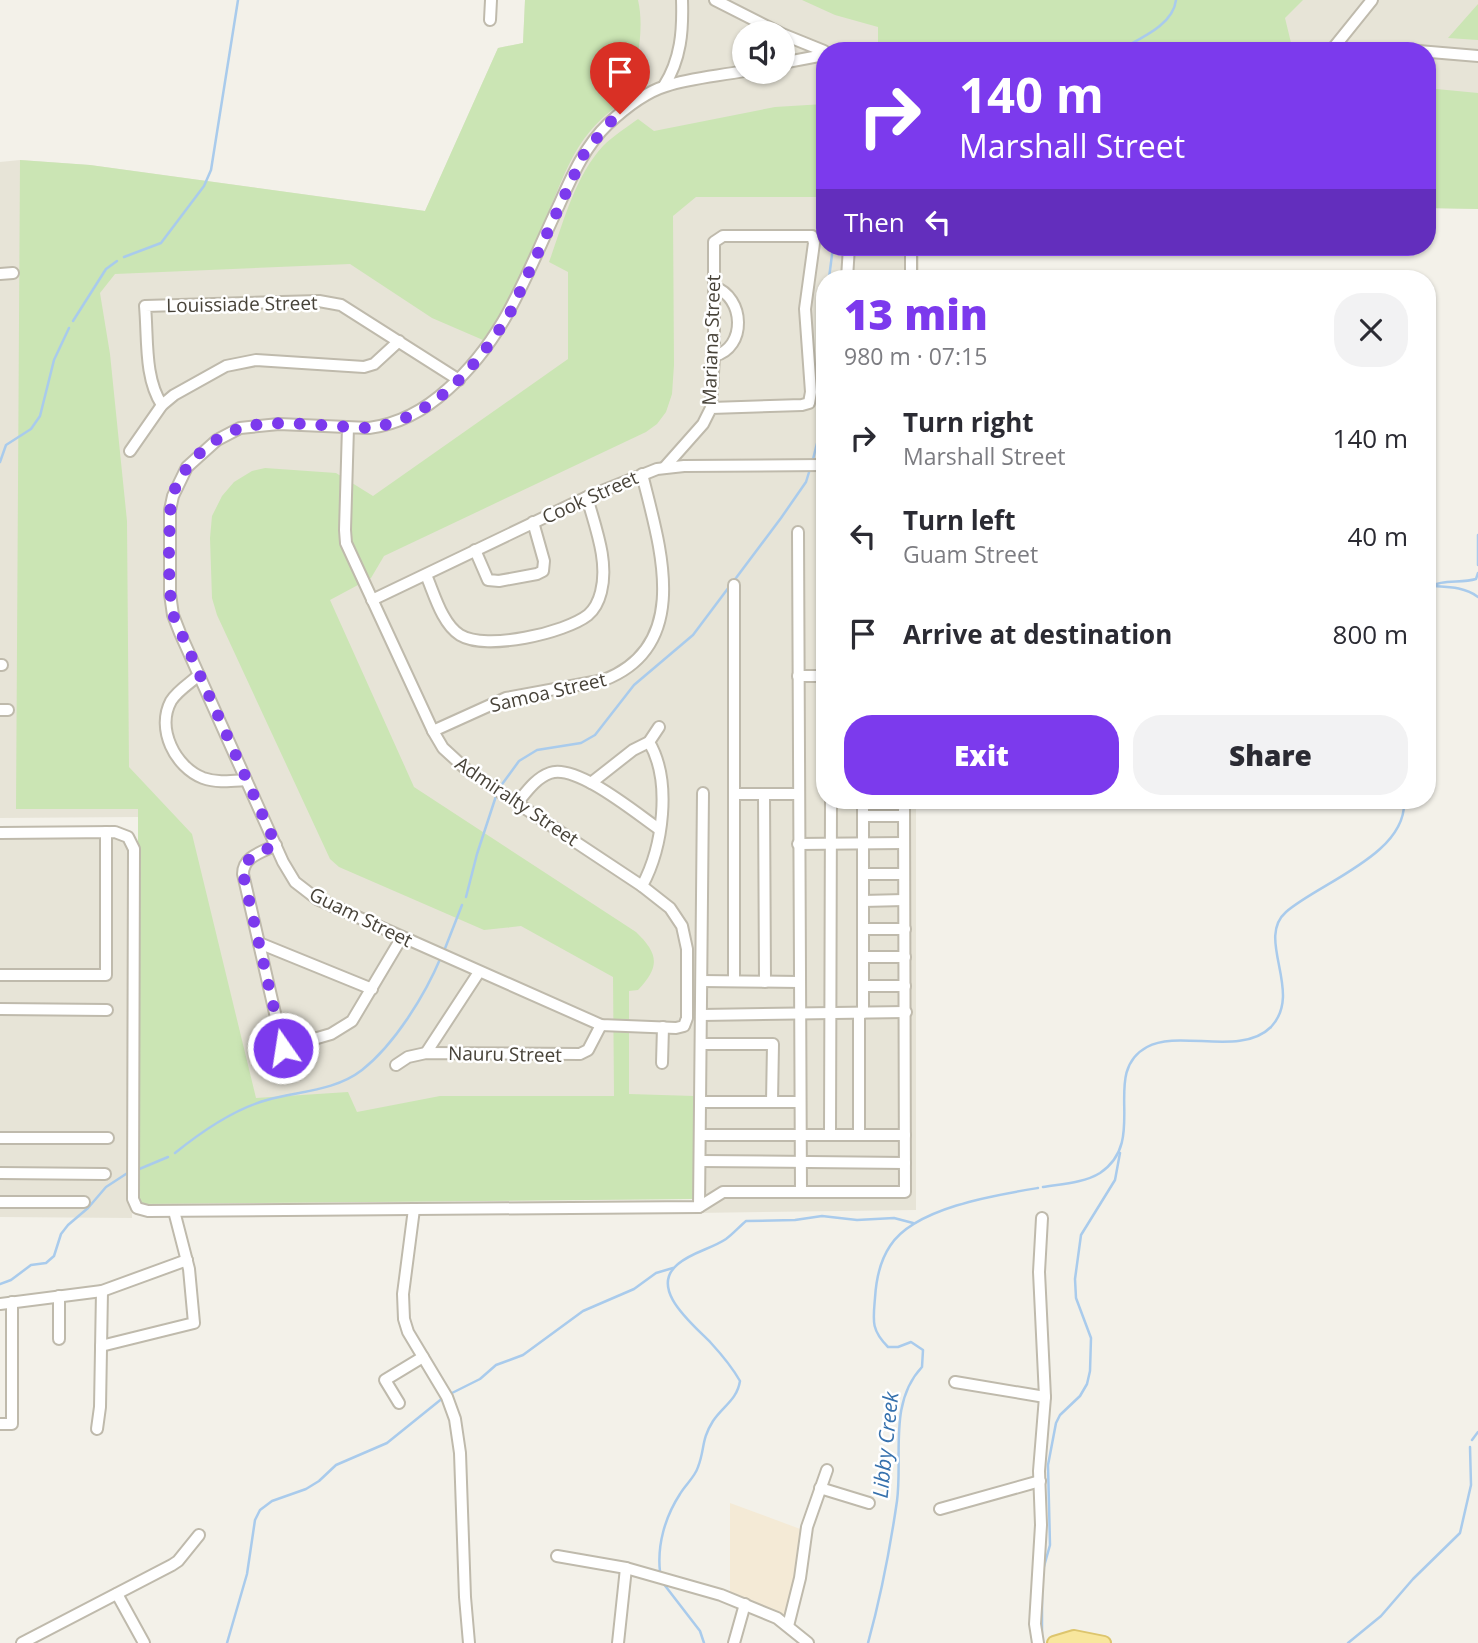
<!DOCTYPE html>
<html lang="en">
<head>
<meta charset="utf-8">
<style>
	:root { --surface:#fff; --page:#f2f2f3; --text:#2b2b33; --muted:#7c7c81; --accent:#7c3aed }
	body { margin:0; font-family:"Open Sans",sans-serif; background:var(--page); color:var(--text); height:100vh; display:flex; flex-direction:column; font-size:26px; white-space:nowrap }
	* { box-sizing:border-box; margin:0 }
	p { font-size:23px; color:var(--muted) }
	.icon { flex:none; width:38px; height:38px; fill:none; stroke:currentColor; stroke-width:2; stroke-linecap:round; stroke-linejoin:round }
	.map { position:relative; flex:1; overflow:hidden }
	.side { position:absolute; left:816px; top:270px; width:620px; height:539px; display:flex; flex-direction:column; background:var(--surface); border-radius:28px; box-shadow:0 2px 5px #0004 }
	.side>* { flex:none }
	.guide { position:absolute; left:816px; top:42px; width:620px; height:214px; border-radius:28px; box-shadow:0 2px 5px #0004; background:#7c3aed; color:#fff; overflow:hidden }
	.controls { position:absolute; left:732px; top:21px; display:grid; gap:14px }
	.controls a { display:grid; place-items:center; width:63px; height:63px; border-radius:50%; background:var(--surface); box-shadow:0 2px 5px #0004; font-size:35px }
	.pin { position:absolute; display:grid; place-items:center; width:60px; height:60px; color:#fff; margin:-72px -30px; border-radius:50% 50% 50% 0; rotate:-45deg; box-shadow:0 0 7px #0007 }
	.pin .icon { rotate:45deg }
	.me { position:absolute; width:77px; margin:-38px; rotate:347deg; stroke-linejoin:round; filter:drop-shadow(0 0 5px #0008) }
	.turn { display:flex; align-items:center; gap:24px; height:147px; padding:0 28px; font-size:32px }
	.turn .icon { width:91px; height:91px; stroke-width:2.5 }
	.turn b { display:block; font-size:49px; line-height:60px }
	.then { display:flex; align-items:center; height:66px; padding:0 28px; background:#0003; gap:14px; font-size:26px }
	.round { display:grid; place-items:center; flex:none; width:74px; height:74px; border-radius:28px; background:var(--page) }
	.summary { display:flex; align-items:center; justify-content:space-between; height:119px; padding:0 28px }
	h1 { font-size:42px; font-weight:800; line-height:52px; color:var(--accent) }
	.action { display:flex; gap:14px; margin-top:auto; padding:14px 28px }
	.action a { flex:1; height:80px; border-radius:28px; background:var(--accent); color:#fff; font-size:28px; font-weight:800; line-height:80px; text-align:center }
	.action a+a { background:var(--page); color:var(--text) }
	ul { padding:0; list-style:none }
	li { display:flex; align-items:center; gap:21px; height:98px; padding:0 28px }
	li div { flex:1 }
	li b { display:block; font-size:26px }
	li em { font-style:normal }
	.map>svg:first-child { display:block }
	.residential { fill:#e7e4d7; fill-rule:evenodd }
	.commercial { fill:#f4ead6 }
	.green { fill:#cbe5b4 }
	.lines { fill:none; stroke-linecap:round; stroke-linejoin:round }
	.stream { stroke:#a9cbec; stroke-width:2.5 }
	.minor-casing { stroke:#bfbaac; stroke-width:14 }
	.major-casing { stroke:#ddc56d; stroke-width:16 }
	.minor { stroke:#fff; stroke-width:10 }
	.major { stroke:#f8e69d; stroke-width:12 }
	.route { stroke:#7c3aed; stroke-width:12; stroke-dasharray:0 21.6 }
	.labels { text-anchor:middle; stroke-width:5; stroke-linejoin:round; paint-order:stroke }
	.street-label { font-size:19px; fill:#474238; stroke:#fff }
	.water-label { font-size:21px; font-style:italic; fill:#3671ad; stroke:#fff }
</style>
</head>
<body>
<div class="map">
<svg width="1478" height="1643" viewBox="0 0 1478 1643">
	<rect width="100%" height="100%" fill="#f3f1e9"/>
	<g class="residential">
		<path d="M525,0H1478V209L1426,208V51H824V247H919V278H824V800H916V1210L693,1213V1199L138,1204V817L0,818V162L20,160L90,165L425,211L498,48L523,43ZM744,33H782V72H744Z"/>
		<path d="M0,836H119L129,847L132,1218L0,1217Z"/>
	</g>
	<path class="commercial" d="M730,1503L803,1530V1553L787,1618L730,1595Z"/>
	<g class="green">
		<path d="M525,0H638C645,30 636,65 631,95C617,106 602,117 591,130C572,152 562,180 551,206C531,253 512,299 483,340L432,318L350,264L115,274L100,293L110,354L127,521L129,767L192,834L256,1098L348,1092L357,1112L440,1096H614L613,977L521,926L484,930L339,867L330,859L217,615L212,598L210,538L212,516L222,496L234,482L252,471L265,468L336,473L373,496L568,359V272L549,262C563,224 575,176 603,146C613,136 627,127 638,119L654,131L775,107L824,104V197H696L673,216L674,365L672,394L666,412L657,424L646,432L384,556L371,578L330,600L414,787L636,932C659,954 660,967 638,990L629,991V1094L694,1096L693,1199L138,1204V809H16L20,160L90,165L425,211L498,48L523,43Z"/>
		<path d="M802,0H1303L1285,18L1293,51H878V27L835,15Z"/>
		<path d="M1478,4V40L1448,38Z"/>
		<path d="M1426,88L1478,93V209L1426,208Z"/>
	</g>
	<g class="lines">
		<g class="stream">
			<path d="M1118,51C1138,39 1173,26 1176,0"/>
			<path d="M124,257L161,243L204,186L211,170L238,0"/>
			<path d="M829,278L833,247"/>
			<path d="M73,321L106,269L117,261"/>
			<path d="M0,462L6,445L31,429L40,416L54,360L69,328"/>
			<path d="M812,463L824,416"/>
			<path d="M1478,535V565"/>
			<path d="M733,582L781,518L806,482L810,469"/>
			<path d="M1433,586C1449,587 1465,587 1478,597"/>
			<path d="M1426,589C1442,578 1459,584 1476,579L1478,573"/>
			<path d="M500,787L519,761L537,750L581,743L595,735L634,685L693,635L729,587"/>
			<path d="M466,897L477,854L497,793"/>
			<path d="M444,951L462,905"/>
			<path d="M175,1153C201,1132 234,1109 267,1100C299,1091 335,1091 362,1070C395,1044 425,995 441,957"/>
			<path d="M137,1170L168,1157"/>
			<path d="M1043,1187C1061,1184 1084,1183 1100,1173C1150,1140 1099,1073 1147,1047C1179,1029 1241,1057 1271,1027C1304,992 1255,939 1286,912C1319,883 1408,854 1404,800"/>
			<path d="M0,1284L11,1280L31,1265L46,1263L54,1256L61,1234L68,1225L88,1208L106,1187L129,1172"/>
			<path d="M450,1394L480,1379L496,1365L523,1355L583,1311L634,1289L656,1273L673,1268"/>
			<path d="M1472,1440L1478,1432"/>
			<path d="M1043,1570L1050,1545L1048,1465L1056,1423L1060,1415L1080,1396L1087,1384L1090,1371L1091,1338L1076,1298L1075,1279L1081,1235L1115,1180L1120,1153"/>
			<path d="M660,1572C657,1545 665,1517 680,1494C685,1485 695,1477 698,1467C705,1449 701,1440 713,1421C723,1406 737,1400 740,1381C732,1367 722,1355 711,1343C695,1326 647,1289 678,1264C692,1252 711,1249 726,1239C733,1234 739,1227 746,1221L795,1220L822,1216L857,1220L894,1218L913,1223"/>
			<path d="M663,1583L700,1631L704,1643"/>
			<path d="M1042,1633V1591"/>
			<path d="M227,1643L247,1574L255,1520L260,1510L272,1501L306,1489L319,1481L336,1465L387,1443L444,1397"/>
			<path d="M868,1643C881,1596 890,1549 897,1501C903,1456 888,1403 922,1367L923,1350L911,1342L898,1347H888C871,1330 873,1321 875,1298C876,1281 880,1261 890,1246C914,1208 995,1195 1038,1188"/>
			<path d="M1348,1643L1381,1616L1413,1579L1460,1533L1471,1485L1470,1447"/>
		</g>
		<defs>
			<g id="minor">
				<path d="M715,0L780,33"/>
				<path d="M490,20L491,0"/>
				<path d="M782,34L824,51"/>
				<path d="M1331,51L1372,0"/>
				<path d="M1351,51L1395,49L1478,56"/>
				<path d="M782,63L824,55"/>
				<path d="M664,86C681,59 683,31 682,0"/>
				<path d="M911,247V278"/>
				<path d="M0,274L13,273"/>
				<path d="M847,278L849,247"/>
				<path d="M714,356C747,348 745,297 714,287"/>
				<path d="M162,405C144,378 148,338 145,306L319,301L341,305L459,380"/>
				<path d="M348,427L345,530L346,543L433,731L443,748L467,770L642,886L670,908L682,926L687,949V1018L684,1026L676,1028L601,1025L317,899L295,882L283,862L180,633L173,615L170,594V510L173,496L187,467L217,440L240,428L279,424L369,428C400,424 425,410 448,389C506,338 527,272 559,205C572,176 585,146 608,124C623,110 646,92 666,86C690,78 718,76 744,71"/>
				<path d="M130,451L162,405L174,395L226,366L256,360L364,367L374,364L399,341"/>
				<path d="M664,468L703,424L711,408L714,356V242L723,236H812L814,243L805,309L811,392L809,403L802,405L711,408"/>
				<path d="M798,532L801,1192"/>
				<path d="M475,550L488,580L499,581L537,574L543,571L544,561L533,522"/>
				<path d="M426,575C434,593 442,624 460,635C486,651 565,633 588,615C595,609 599,600 601,592C609,561 595,527 587,497"/>
				<path d="M372,600L587,497L657,469L684,466L824,465"/>
				<path d="M0,665H2"/>
				<path d="M199,675C190,683 177,691 171,701C156,729 175,767 203,778C217,783 231,781 246,780"/>
				<path d="M798,676H824"/>
				<path d="M0,710H8"/>
				<path d="M433,731L506,698L604,680C694,645 659,544 642,474"/>
				<path d="M591,783L633,750L649,742L659,727"/>
				<path d="M734,794H798"/>
				<path d="M764,794L765,982"/>
				<path d="M863,800V1013"/>
				<path d="M518,802C527,791 536,778 550,773C576,763 637,814 659,829"/>
				<path d="M863,816H904"/>
				<path d="M0,833L115,832L128,837L134,849L133,1199L137,1208L148,1211L699,1207L723,1192H905L904,800"/>
				<path d="M798,844L904,843"/>
				<path d="M276,845C263,852 243,856 243,874L283,1048L331,1034L352,1021L402,937"/>
				<path d="M863,874H904"/>
				<path d="M642,886C663,847 672,781 649,742"/>
				<path d="M863,901L904,900"/>
				<path d="M863,929H905"/>
				<path d="M259,943L372,989"/>
				<path d="M863,957H905"/>
				<path d="M0,975H106V832"/>
				<path d="M702,981L799,982"/>
				<path d="M734,981V585"/>
				<path d="M863,986H905"/>
				<path d="M0,1009L107,1010"/>
				<path d="M702,1015L906,1012"/>
				<path d="M702,1044H773L772,1102"/>
				<path d="M426,1053L479,972"/>
				<path d="M662,1063L663,1027"/>
				<path d="M396,1065L408,1057L426,1053L580,1054L588,1050L601,1025"/>
				<path d="M701,1102H800"/>
				<path d="M830,1134L831,800"/>
				<path d="M859,1134V1013"/>
				<path d="M700,1135H905"/>
				<path d="M0,1138H108"/>
				<path d="M700,1161L905,1163"/>
				<path d="M0,1173L105,1174"/>
				<path d="M0,1202H84"/>
				<path d="M699,1207L703,793"/>
				<path d="M414,1209L403,1294L404,1319L408,1332L447,1397L455,1419L460,1453L465,1597L469,1643"/>
				<path d="M59,1296V1339"/>
				<path d="M0,1304L102,1291L187,1260"/>
				<path d="M101,1346L194,1323L189,1269L174,1211"/>
				<path d="M955,1382L1045,1397"/>
				<path d="M399,1403L385,1380L423,1357"/>
				<path d="M0,1424H12V1302"/>
				<path d="M97,1429L100,1407L102,1291"/>
				<path d="M820,1488L869,1503"/>
				<path d="M940,1509L1040,1481"/>
				<path d="M557,1556L626,1568L721,1595L777,1618L808,1643"/>
				<path d="M117,1594L144,1643"/>
				<path d="M788,1626L800,1578L807,1527L827,1470"/>
				<path d="M22,1643L172,1565L178,1561L199,1535"/>
				<path d="M618,1643L626,1568"/>
				<path d="M734,1643L745,1604"/>
				<path d="M1038,1643L1035,1624L1041,1525L1039,1471L1045,1397L1039,1272L1042,1218"/>
			</g>
			<path id="major" d="M1054,1643L1074,1637L1104,1643"/>
		</defs>
		<use href="#minor" class="minor-casing"/>
		<use href="#major" class="major-casing"/>
		<use href="#minor" class="minor"/>
		<use href="#major" class="major"/>
	</g>
	<g class="lines">
		<path class="route" d="M283,1048L243,874C243,856 262,852 276,845L173,615C169,592 169,569 169,546C170,530 169,513 172,498C180,467 211,437 241,428C270,418 336,427 369,428C433,420 478,365 510,313L584,154L608,124L620,114"/>
	</g>
	<g class="labels">
		<g class="street-label">
			<text transform="translate(242 304) rotate(-1)" y="7">Louissiade Street</text>
			<text transform="translate(711 340) rotate(-88)" y="7">Mariana Street</text>
			<text transform="translate(590 497) rotate(-24)" y="7">Cook Street</text>
			<text transform="translate(548 692) rotate(-13)" y="7">Samoa Street</text>
			<text transform="translate(517 801) rotate(34)" y="7">Admiralty Street</text>
			<text transform="translate(361 917) rotate(26)" y="7">Guam Street</text>
			<text transform="translate(505 1054) rotate(1)" y="7">Nauru Street</text>
		</g>
		<g class="water-label">
			<text transform="translate(886 1445) rotate(-84)" y="7">Libby Creek</text>
		</g>
	</g>
</svg>
<div class="controls">
<a><svg class="icon" aria-label="sound" viewBox="0 0 24 24"><path d="M4 9h4l5-4v14l-5-4H4zM17 9q2 3 0 6"/></svg></a>
</div>
<div class="pin" style="left:620px;top:114px;background:#d93025"><svg class="icon" aria-label="arrive" viewBox="0 0 24 24"><path d="M6 21V4h12l-3 4 3 4H6"/></svg></div>
<svg class="me" style="left:283px;top:1048px" viewBox="-20 -20 40 40"><circle r="17" fill="#7c3aed" stroke="#fff" stroke-width="3"/><path d="M0-11L8 9 0 5-8 9z" fill="#fff"/></svg>
<div class="guide">
<div class="turn"><svg class="icon" aria-label="right" viewBox="0 0 24 24"><path d="M7 20v-9h11M14 6l5 5-5 5"/></svg><div><b>140 m</b>Marshall Street</div></div>
<div class="then">Then<svg class="icon" aria-label="left" viewBox="0 0 24 24"><path d="M17 20v-9H6M10 6l-5 5 5 5"/></svg></div>
</div>
<section class="side">
<div class="summary"><div><h1>13 min</h1><p>980 m · 07:15</p></div><a class="round"><svg class="icon" aria-label="close" viewBox="0 0 24 24"><path d="M6 6l12 12M18 6L6 18"/></svg></a></div>
<ul>
<li><svg class="icon" aria-label="right" viewBox="0 0 24 24"><path d="M7 20v-9h11M14 6l5 5-5 5"/></svg><div><b>Turn right</b><p>Marshall Street</p></div><em>140 m</em></li>
<li><svg class="icon" aria-label="left" viewBox="0 0 24 24"><path d="M17 20v-9H6M10 6l-5 5 5 5"/></svg><div><b>Turn left</b><p>Guam Street</p></div><em>40 m</em></li>
<li><svg class="icon" aria-label="arrive" viewBox="0 0 24 24"><path d="M6 21V4h12l-3 4 3 4H6"/></svg><div><b>Arrive at destination</b></div><em>800 m</em></li>
</ul>
<div class="action"><a>Exit</a><a>Share</a></div>
</section>
</div>
</body>
</html>
